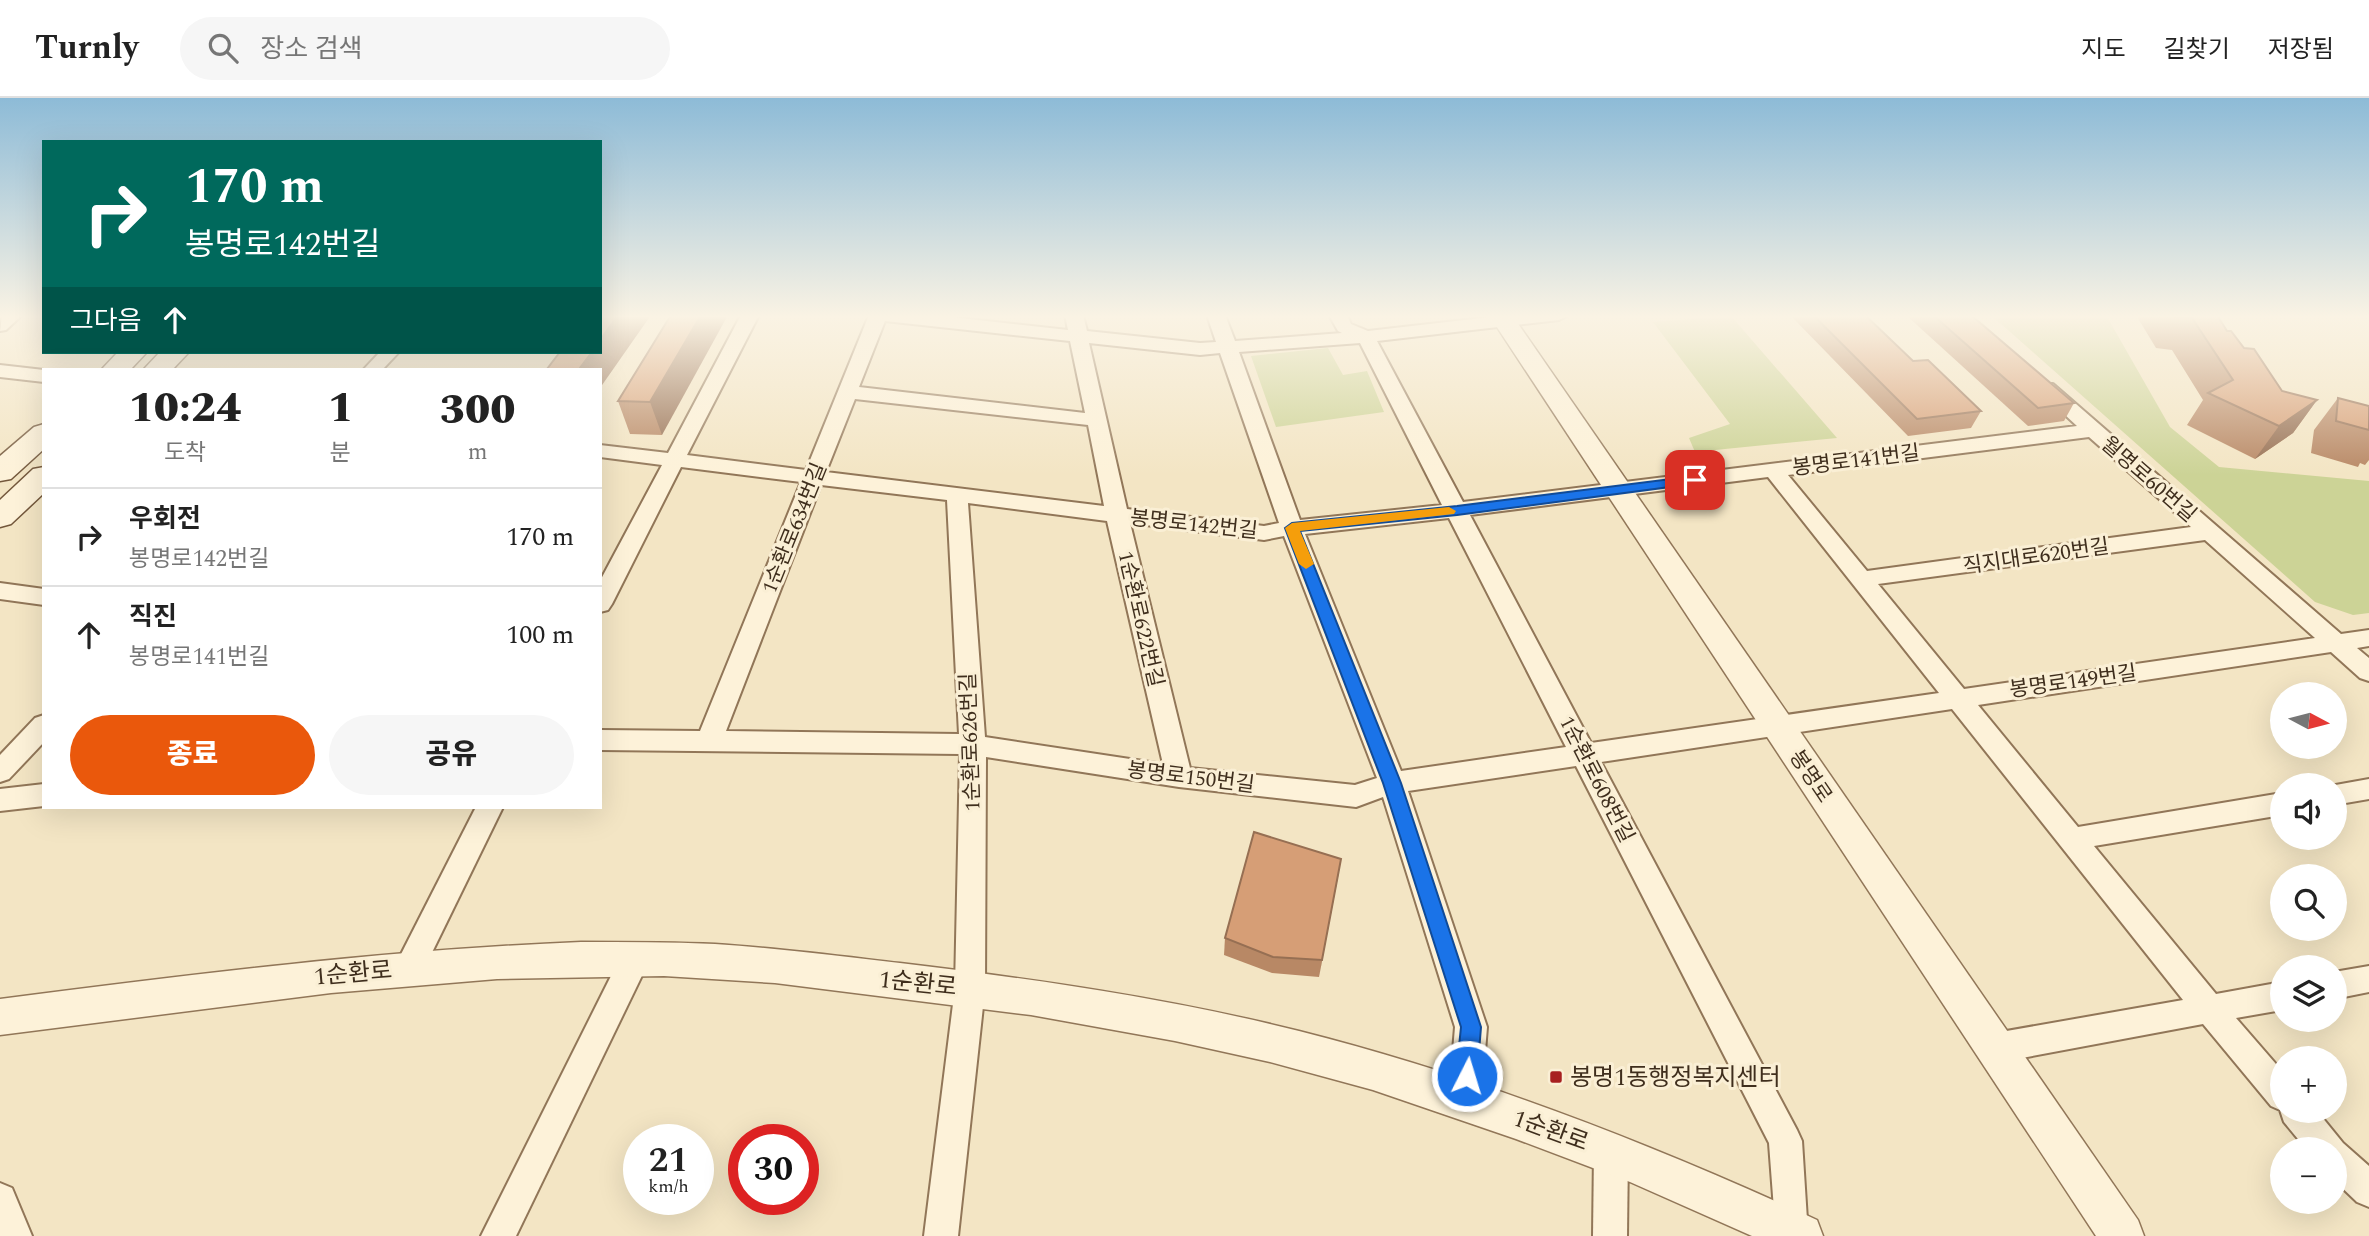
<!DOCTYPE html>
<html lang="ko">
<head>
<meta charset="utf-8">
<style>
	:root { --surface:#fff; --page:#f6f6f6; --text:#222; --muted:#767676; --line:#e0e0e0; --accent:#ea580c }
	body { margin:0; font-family:Spectral,"Noto Sans KR",serif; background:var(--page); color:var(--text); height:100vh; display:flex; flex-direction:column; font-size:26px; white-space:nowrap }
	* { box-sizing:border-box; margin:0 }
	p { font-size:23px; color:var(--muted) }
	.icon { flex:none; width:38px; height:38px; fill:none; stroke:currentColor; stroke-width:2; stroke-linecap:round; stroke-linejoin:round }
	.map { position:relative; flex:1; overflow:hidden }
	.drawer { position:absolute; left:42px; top:270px; width:560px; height:441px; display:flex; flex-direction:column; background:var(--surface); border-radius:0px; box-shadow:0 7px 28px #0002 }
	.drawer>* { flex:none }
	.hud { position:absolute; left:42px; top:42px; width:560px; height:214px; border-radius:0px; box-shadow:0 7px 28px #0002; background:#00695c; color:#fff; overflow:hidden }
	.needle { width:46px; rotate:97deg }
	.tools { position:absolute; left:2270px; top:584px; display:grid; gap:14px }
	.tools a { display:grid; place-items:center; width:77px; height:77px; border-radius:50%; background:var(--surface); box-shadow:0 7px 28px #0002; font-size:35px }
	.speed { position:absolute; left:623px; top:1026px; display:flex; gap:14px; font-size:35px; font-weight:700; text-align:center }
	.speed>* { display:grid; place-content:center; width:91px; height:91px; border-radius:50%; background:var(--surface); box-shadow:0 7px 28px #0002; line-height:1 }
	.speed small { font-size:18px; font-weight:400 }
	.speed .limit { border:10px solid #d22; background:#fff; color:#111 }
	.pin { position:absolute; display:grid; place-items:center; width:60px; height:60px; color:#fff; margin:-30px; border-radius:14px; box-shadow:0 4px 10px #0006 }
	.me { position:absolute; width:77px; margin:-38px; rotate:5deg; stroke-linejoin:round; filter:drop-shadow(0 0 5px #0008) }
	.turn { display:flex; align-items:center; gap:24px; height:147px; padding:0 28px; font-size:32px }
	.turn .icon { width:91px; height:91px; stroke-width:2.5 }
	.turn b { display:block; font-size:49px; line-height:60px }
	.then { display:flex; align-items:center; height:66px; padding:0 28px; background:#0003; gap:14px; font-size:26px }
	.eta { display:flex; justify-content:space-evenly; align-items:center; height:119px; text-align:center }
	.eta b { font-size:42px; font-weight:800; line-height:49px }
	.cta { display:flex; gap:14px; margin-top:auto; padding:14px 28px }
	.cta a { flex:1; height:80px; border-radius:42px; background:var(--accent); color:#fff; font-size:28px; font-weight:800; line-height:80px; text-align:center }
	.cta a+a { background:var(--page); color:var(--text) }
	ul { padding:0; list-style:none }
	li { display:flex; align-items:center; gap:21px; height:98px; padding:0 28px; border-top:2px solid var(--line) }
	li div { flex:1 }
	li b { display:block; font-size:26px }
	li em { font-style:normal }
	header { display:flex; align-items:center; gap:42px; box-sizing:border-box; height:98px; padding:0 35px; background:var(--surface); border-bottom:2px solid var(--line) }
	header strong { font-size:33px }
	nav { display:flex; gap:38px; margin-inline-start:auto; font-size:24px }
	.search { width:490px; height:63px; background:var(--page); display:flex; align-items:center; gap:18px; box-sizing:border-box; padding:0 24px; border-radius:38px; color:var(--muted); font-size:26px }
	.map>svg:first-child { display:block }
	.green { fill:#ccd396 }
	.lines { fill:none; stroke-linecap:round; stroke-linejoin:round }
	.minor-casing { stroke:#917658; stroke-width:4 }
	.tertiary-casing { stroke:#917658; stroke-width:3 }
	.secondary-casing { stroke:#73573b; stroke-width:3 }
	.minor { fill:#fdf2d9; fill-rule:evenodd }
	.tertiary { fill:#fdf2d9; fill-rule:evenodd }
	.secondary { fill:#fdf2d9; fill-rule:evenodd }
	.wall { fill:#b88865 }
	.shaded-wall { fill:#966f53 }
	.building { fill:#d69e76; stroke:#966f53; stroke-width:2 }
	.route { fill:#1a73e8; stroke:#114b97; stroke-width:2 }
	.slow { fill:#f59e0b }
	.poi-dot { fill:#a72020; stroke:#faefd5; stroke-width:2.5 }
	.labels { text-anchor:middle; stroke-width:6; stroke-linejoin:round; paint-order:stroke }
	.street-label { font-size:21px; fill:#3f2e1d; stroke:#faefd5 }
	.near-street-label { font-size:24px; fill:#3f2e1d; stroke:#faefd5 }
	.near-poi-label { font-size:24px; fill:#3f2e1d; stroke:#faefd5; text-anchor:start }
</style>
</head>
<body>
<header>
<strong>Turnly</strong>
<div class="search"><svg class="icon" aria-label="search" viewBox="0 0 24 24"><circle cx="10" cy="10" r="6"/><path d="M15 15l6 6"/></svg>장소 검색</div>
<nav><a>지도</a><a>길찾기</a><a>저장됨</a></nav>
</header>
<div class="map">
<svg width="2369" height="1138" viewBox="0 0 2369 1138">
	<rect width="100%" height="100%" fill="#f3e5c4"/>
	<g class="green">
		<path d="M1991,217H2106L2170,329L2219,369L2369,383V515L2353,517L2315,504Z"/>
		<path d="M1731,218L1837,340L1695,354L1689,340L1730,326L1653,224Z"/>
		<path d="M1328,250L1343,277L1367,273L1384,314L1276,329L1251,258Z"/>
	</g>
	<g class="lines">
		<defs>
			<g id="minor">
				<path d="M2,217H22L6,232L0,233Z"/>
				<path d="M741,217H759L687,357L806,372L869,217H933L1068,232L1065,217H1083L1087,233L1200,245L1216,244L1207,217H1225L1235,243L1342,235L1338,233L1329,217H1347L1351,226L1368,233L1508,217H1568L1559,222L1377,243L1463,404L2077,328L2036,290L2039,286H2053L2341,536L2369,532V548L2357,550L2369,560V583L2360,580L2331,554L1978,607L2078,729L2282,695V717L2094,748L2216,896L2282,884V912L2236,920L2282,973V1013H2317L2343,1045L2369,1068V1109L2357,1104L2334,1082V1052H2307L2284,1024L2280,1012L2271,1008L2203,926L1995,965L1984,960L1979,950L1984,940L1995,935L2183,902L1952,611L1601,664L1797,1032L1802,1043L1808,1138H1776L1769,1045L1576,668L1408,693L1487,929L1481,1002L1476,1013L1465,1017L1454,1013L1449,1002L1455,929L1383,699L1356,709L1179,689L986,659L985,890L958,1138H924L955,890L960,656L600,652V632L700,633L801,384L681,369L612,506L608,512L600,514V483L662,367L600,359V347L668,355ZM885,223L1070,243L1085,315L859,289ZM1089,245L1200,257L1220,255L1279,425L1264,428L1127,411ZM1360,245L1442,407L1300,422L1239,254ZM855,301L1088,327L1104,408L826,374ZM2089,339L2191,429L1867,473L1788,377ZM1768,379L1939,595L1591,645L1470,417ZM821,387L947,402L959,636L726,633ZM968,405L1107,423L1163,666L985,639ZM1449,420L1566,649L1401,673L1305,436ZM1130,425L1264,442L1284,438L1377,680L1355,687L1190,670ZM2205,442L2315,540L1964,591L1878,486Z"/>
				<path d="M380,254H399L383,271H364Z"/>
				<path d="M0,267L44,272V284L0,279Z"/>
				<path d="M0,485L44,491V507L0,501Z"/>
				<path d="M44,617V644L9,681L0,684V657L35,620Z"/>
				<path d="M2369,681V701L2334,707V688H2330Z"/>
				<path d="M44,686V708L0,713V691Z"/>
				<path d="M476,709H503L420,879L409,883L398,879L394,870Z"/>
				<path d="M635,848L646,852L650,861L516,1138H481L624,852Z"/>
				<path d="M2369,868V894L2334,901V874Z"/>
				<path d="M1611,1038L1623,1042L1628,1054L1627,1138H1593L1594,1054L1599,1042Z"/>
				<path d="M0,1085L12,1090L32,1138H0Z"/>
			</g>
			<g id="tertiary">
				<path d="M1489,217H1512L2138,1122L2144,1138H2096Z"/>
				<path d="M581,844C625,844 670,844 715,846C777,850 839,858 900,865C1034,881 1168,900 1299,933C1477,978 1650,1045 1817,1122L1823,1138H1752L1630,1084L1516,1041L1373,992L1270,964L1175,943L1031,917L775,885L664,878L497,881L331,895L0,937V901C193,876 386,852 581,844Z"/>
			</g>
			<g id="secondary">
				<path d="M118,254H147L131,271H102Z"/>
				<path d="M160,254H189L173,271H144Z"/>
				<path d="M44,326V351L11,381L0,383V358L34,329Z"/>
				<path d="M44,369V395L11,426L0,429V402L33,371Z"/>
			</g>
		</defs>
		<use href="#minor" class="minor-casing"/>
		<use href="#tertiary" class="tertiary-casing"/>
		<use href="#secondary" class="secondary-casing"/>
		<use href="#minor" class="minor"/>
		<use href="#tertiary" class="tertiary"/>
		<use href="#secondary" class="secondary"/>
	</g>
	<g class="wall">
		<path d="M671,217L662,337L630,336L618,303Z"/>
		<path d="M1790,217H1865L1913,263L1981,313L1971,330L1908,338Z"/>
		<path d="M1906,217H1971L2074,305L2064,323L2028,328Z"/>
		<path d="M2136,217H2217L2227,233L2282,293L2317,302L2293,335L2255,361L2187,327L2203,302L2172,252L2156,250Z"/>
		<path d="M2338,300L2369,308V362L2365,367L2360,365L2358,369L2311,355L2314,332Z"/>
		<path d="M1341,761L1319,879L1272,875L1224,857L1225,840Z"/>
	</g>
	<g class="shaded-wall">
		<path d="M618,217H651L600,290V271H579L592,254H600V242Z"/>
		<path d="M701,217H728L662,337L650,304Z"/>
		<path d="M2317,302L2293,335L2255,361L2279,328Z"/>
		<path d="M1341,761L1338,779L1319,879L1322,862Z"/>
	</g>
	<g class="building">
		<path d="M600,217H618L600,242Z"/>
		<path d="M671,217H701L650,304L618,303Z"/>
		<path d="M1813,217H1865L1913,263L1928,262L1981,313L1917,321Z"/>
		<path d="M1933,217H1971L2074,305L2038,310Z"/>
		<path d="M2174,217H2217L2227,233H2231L2244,250L2254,251L2282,293L2317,302L2279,328L2208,295L2233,282L2192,220L2175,219Z"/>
		<path d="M560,254H592L579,271H547Z"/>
		<path d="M2338,300L2369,308V332L2336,323Z"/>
		<path d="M1254,734L1341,761L1322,862L1273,859L1225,840Z"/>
	</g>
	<linearGradient id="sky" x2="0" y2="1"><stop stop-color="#8dbbd7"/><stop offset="0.58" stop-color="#faf3e4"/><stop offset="1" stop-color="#faf3e4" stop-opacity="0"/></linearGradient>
	<rect width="2369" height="377" fill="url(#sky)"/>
	<path class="route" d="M1695,378L1700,379V385L1457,417L1300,433L1401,685L1481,929L1477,978L1474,985L1467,988L1459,985L1456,978L1461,929L1383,685L1285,430L1292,425L1457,408Z"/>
	<path class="slow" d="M1449,409L1456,413L1454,416L1300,433L1314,466L1306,471L1299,466L1285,430L1292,425Z"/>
	<rect class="poi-dot" x="1549" y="972" width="14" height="14" rx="3.5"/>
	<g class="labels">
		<g class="street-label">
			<text transform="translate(1856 362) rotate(-7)" y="7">봉명로141번길</text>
			<text transform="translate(2149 381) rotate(41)" y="7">월명로60번길</text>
			<text transform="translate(1194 426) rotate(6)" y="7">봉명로142번길</text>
			<text transform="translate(794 430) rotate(-68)" y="7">1순환로634번길</text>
			<text transform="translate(2036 458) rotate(-8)" y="7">직지대로620번길</text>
			<text transform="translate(1141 521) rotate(77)" y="7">1순환로622번길</text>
			<text transform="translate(2073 583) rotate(-8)" y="7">봉명로149번길</text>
			<text transform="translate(970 644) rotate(-92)" y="7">1순환로626번길</text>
			<text transform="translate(1811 678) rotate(56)" y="7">봉명로</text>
			<text transform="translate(1191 679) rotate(7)" y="7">봉명로150번길</text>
			<text transform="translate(1597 681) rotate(63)" y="7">1순환로608번길</text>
		</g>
		<g class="near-street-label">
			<text transform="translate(353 875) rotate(-5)" y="8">1순환로</text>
			<text transform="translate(918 885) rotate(6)" y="8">1순환로</text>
			<text transform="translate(1551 1032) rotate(20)" y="8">1순환로</text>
		</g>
		<g class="near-poi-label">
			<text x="1570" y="987">봉명1동행정복지센터</text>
		</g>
	</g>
</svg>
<div class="tools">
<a><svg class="needle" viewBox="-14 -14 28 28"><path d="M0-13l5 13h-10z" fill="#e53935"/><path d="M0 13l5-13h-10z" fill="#767676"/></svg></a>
<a><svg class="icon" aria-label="sound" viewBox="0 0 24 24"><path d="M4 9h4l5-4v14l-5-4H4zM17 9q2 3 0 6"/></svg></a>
<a><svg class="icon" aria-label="search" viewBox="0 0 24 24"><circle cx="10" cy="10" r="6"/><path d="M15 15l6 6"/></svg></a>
<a><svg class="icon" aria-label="layers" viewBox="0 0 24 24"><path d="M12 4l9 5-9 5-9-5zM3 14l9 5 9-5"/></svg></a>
<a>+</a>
<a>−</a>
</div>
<div class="speed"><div>21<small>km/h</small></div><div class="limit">30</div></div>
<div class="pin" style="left:1695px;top:382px;background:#d93025"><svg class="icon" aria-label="arrive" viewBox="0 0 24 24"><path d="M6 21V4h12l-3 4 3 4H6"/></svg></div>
<svg class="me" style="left:1467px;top:978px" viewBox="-20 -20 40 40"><circle r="17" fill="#1a73e8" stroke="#fff" stroke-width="3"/><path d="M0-11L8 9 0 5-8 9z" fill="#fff"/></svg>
<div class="hud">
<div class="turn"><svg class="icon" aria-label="right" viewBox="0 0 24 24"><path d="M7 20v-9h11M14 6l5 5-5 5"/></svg><div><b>170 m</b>봉명로142번길</div></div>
<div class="then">그다음<svg class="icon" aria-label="ahead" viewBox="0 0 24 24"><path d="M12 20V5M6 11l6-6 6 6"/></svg></div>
</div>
<section class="drawer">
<div class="eta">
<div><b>10:24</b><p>도착</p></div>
<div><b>1</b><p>분</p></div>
<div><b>300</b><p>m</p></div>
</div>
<ul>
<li><svg class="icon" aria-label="right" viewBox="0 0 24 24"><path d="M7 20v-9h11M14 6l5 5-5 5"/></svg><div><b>우회전</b><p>봉명로142번길</p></div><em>170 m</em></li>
<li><svg class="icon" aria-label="ahead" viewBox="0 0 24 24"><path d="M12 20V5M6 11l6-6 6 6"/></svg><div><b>직진</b><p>봉명로141번길</p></div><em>100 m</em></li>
</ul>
<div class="cta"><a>종료</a><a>공유</a></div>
</section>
</div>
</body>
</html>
